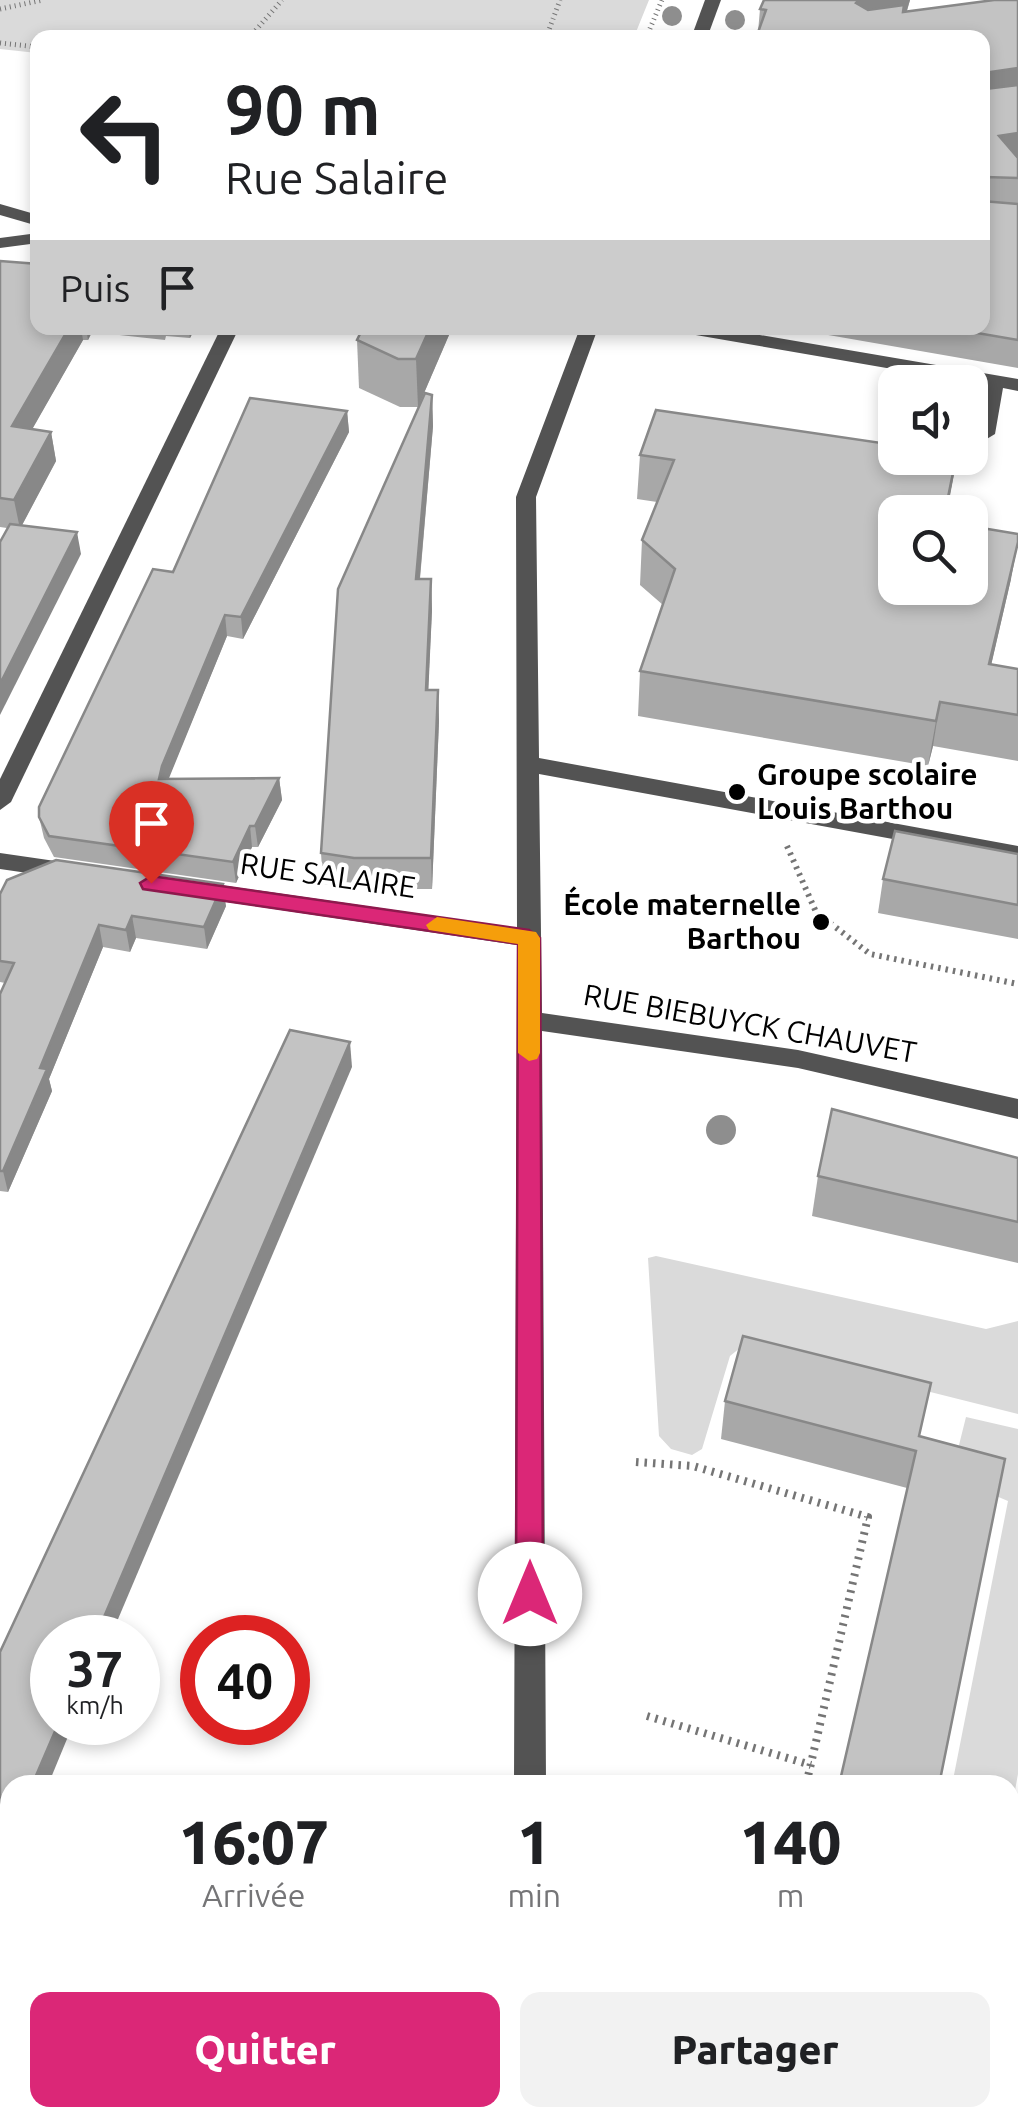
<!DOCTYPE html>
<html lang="fr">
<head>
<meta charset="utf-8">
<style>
	:root { --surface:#fff; --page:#f2f2f2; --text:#202124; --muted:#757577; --accent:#db2777 }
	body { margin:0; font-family:Ubuntu,sans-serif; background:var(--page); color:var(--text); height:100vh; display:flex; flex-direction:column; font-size:38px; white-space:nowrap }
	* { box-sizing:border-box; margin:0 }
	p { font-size:32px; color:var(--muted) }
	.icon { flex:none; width:55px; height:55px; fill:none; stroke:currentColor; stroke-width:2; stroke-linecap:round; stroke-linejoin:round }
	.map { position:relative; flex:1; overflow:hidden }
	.side { position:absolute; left:0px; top:1775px; width:1020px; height:352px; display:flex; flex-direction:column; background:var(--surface); border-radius:30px 30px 0 0; box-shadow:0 5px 15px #0003 }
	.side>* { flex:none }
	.guide { position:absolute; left:30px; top:30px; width:960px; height:305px; border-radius:20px; box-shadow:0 5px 15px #0003; background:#fff; color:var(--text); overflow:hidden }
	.fabs { position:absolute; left:878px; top:365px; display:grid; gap:20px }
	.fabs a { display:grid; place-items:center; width:110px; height:110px; border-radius:20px; background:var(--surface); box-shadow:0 5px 15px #0003; font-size:50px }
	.speed { position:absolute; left:30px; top:1615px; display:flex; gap:20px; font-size:50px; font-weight:700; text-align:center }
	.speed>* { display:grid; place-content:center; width:130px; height:130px; border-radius:50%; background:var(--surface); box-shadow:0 5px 15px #0003; line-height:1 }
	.speed small { font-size:25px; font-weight:400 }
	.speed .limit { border:15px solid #d22; background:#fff; color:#111 }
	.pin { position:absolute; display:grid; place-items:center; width:85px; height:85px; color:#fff; margin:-102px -42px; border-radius:50% 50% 50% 0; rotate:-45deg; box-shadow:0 0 10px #0007 }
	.pin .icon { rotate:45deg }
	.me { position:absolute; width:110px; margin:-55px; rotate:0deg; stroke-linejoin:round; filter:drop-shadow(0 0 8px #0008) }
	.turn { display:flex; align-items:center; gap:35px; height:210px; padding:0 30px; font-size:45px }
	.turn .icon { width:130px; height:130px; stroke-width:2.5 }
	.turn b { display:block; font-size:70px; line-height:85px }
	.then { display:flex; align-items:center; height:95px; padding:0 30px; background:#0003; gap:20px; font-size:38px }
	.eta { display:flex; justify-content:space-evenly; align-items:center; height:170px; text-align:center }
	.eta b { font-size:60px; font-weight:800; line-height:70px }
	.primary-button { display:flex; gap:20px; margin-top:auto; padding:20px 30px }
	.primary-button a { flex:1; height:115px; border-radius:20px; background:var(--accent); color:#fff; font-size:40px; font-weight:800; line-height:115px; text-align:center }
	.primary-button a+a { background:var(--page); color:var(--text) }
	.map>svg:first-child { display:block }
	.green { fill:#dadada }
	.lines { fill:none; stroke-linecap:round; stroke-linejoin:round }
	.path-far2 { stroke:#757575; stroke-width:5; stroke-dasharray:1 4; stroke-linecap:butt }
	.path-far1 { stroke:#757575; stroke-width:6; stroke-dasharray:2.5 5; stroke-linecap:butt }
	.path { stroke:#757575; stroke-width:8; stroke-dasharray:2.5 6; stroke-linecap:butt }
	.minor { fill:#535353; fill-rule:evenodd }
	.tree { fill:#8e8e8e }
	.wall { fill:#a8a8a8 }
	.shaded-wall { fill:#888 }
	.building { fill:#c3c3c3; stroke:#888; stroke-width:2.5 }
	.route { fill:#db2777; stroke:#8e194d; stroke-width:2.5 }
	.slow { fill:#f59e0b }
	.poi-dot { fill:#000; stroke:#fff; stroke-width:4 }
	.labels { text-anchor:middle; stroke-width:9; stroke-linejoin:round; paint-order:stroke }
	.poi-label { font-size:30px; font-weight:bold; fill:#000; stroke:#fff; text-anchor:start }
	.street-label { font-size:30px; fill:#000; stroke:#fff }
</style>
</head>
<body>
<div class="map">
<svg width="1018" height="2127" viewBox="0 0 1018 2127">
	<rect width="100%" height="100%" fill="#fff"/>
	<g class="green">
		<path d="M0,0H649L634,37L38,38L37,53L0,49Z"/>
		<path d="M656,1256L986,1329L1018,1321V1414L763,1350L740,1348L730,1356L702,1449L692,1455L671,1449L659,1436L648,1258Z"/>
		<path d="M966,1417L1018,1429V1774L1010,1818V1785H952L1008,1501L951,1477Z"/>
		<path d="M1018,1905V2094L1017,2101H1010V1954Z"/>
	</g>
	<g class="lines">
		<g class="path-far2">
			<path d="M0,9L43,0"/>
			<path d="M249,38L282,0"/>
			<path d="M546,38L560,0"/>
			<path d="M646,38L662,0"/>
			<path d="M0,43L38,47"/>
		</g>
		<path class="path-far1" d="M787,846L816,912L870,954L1018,984"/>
		<g class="path">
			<path d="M636,1462L693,1466L868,1517L806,1785"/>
			<path d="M647,1716L811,1765"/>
			<path d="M1010,1878L1018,1830"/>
			<path d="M726,2127L728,2118"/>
			<path d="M968,2127L970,2118"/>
		</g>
		<g class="minor">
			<path d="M705,0H721L707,38H691Z"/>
			<path d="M0,204L38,215V226L0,215Z"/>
			<path d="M38,233V243L0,248V238Z"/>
			<path d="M221,328H239L11,802L0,810V779Z"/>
			<path d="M580,328H598L536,497L539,758L1018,846V862L539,774L542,1013L798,1050L1018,1099V1119L798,1068L542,1031L546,1785H514L517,945L193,897L181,889L193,881L517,928L516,497Z"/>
			<path d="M681,328H719L1018,379V391L1003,388L995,434L985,440L975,434L985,385L690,334Z"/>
			<path d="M0,853L69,863L81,871L69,879L0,869Z"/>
			<rect x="513" y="2118" width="34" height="9"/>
		</g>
	</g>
	<g class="tree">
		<circle cx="672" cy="16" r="10"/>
		<circle cx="735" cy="20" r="10"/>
		<circle cx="721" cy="1130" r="15"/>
	</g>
	<g class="wall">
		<path d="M764,0H910L907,11L1018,0V368L788,328H982L758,32L760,9Z"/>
		<path d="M0,261L38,328H195L190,338L166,336L165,340L92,332L88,340H83L32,429L51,432L56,461L22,525L81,554L7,528L0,527Z"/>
		<path d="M363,328H452L418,407H400L359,388L357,340Z"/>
		<path d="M432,395L433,426L420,579H431L432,610L428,690H438L439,721L432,889H356L323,884L321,853Z"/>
		<path d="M347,411L349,432L243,639L227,636L168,779L279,778L282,800L258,847H252L236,883L54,857L44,838L39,817L173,572Z"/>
		<path d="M640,455L950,499L895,512L1011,579L991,665L1018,669V761L933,746L928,766L638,716L640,671L663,605L640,585L642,540L657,502L637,499Z"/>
		<path d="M1018,854V939L878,913L883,879Z"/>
		<path d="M0,894L226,906L207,949L136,938L130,952L103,947L49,1079L52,1091L8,1192L0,1191V994L5,983L0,982Z"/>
		<path d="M1018,1158V1263L812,1216L818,1176Z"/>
		<path d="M725,1401L919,1436L907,1488L721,1439Z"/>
		<path d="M762,2118H873L871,2127H760Z"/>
	</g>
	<g class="shaded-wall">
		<path d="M859,0H910L906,13L863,19L856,3Z"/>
		<path d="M1018,68V93L982,98L983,73Z"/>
		<path d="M1018,133V158L999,136Z"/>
		<path d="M69,328H81L83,340L17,456L12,426Z"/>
		<path d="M86,328H92V332L88,340Z"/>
		<path d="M188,328H195L190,338Z"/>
		<path d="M430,328H452L418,407L416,359Z"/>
		<path d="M432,395L433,426L417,610L416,579Z"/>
		<path d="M347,411L349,432L243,639L241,617Z"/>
		<path d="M51,432L56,461L20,529L14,500Z"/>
		<path d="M957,458L947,512H945Z"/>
		<path d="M77,532L81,554L0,715V684Z"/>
		<path d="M1018,542L1011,579L981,709L989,664Z"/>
		<path d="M431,579L432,610L427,721L426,690Z"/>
		<path d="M225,615L227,636L165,788L159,779L162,766Z"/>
		<path d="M438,690L439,721L432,889L431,858Z"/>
		<path d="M940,702L933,746L928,766L936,721Z"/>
		<path d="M279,778L282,800L258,847L255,826Z"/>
		<path d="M250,826L252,847L236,883L233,862Z"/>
		<path d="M223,884L226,906L207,949L204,927Z"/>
		<path d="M132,916L136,938L130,952L126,930Z"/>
		<path d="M99,925L103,947L49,1079L52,1091L8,1192L3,1171L40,1068Z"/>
		<path d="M350,1042L352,1067L110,1638H95Z"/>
		<path d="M59,1722H74L48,1785H32Z"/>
		<path d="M10,1837V1874L0,1897V1860Z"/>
	</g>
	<g class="building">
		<path d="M764,0H859L856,3L868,10L904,5L903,12L994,0H1018V68L983,73L982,81V38H756L766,10L760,9Z"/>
		<path d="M982,85L986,89L1018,85V133L999,136L1018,158V178L986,177L982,189Z"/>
		<path d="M982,201L1018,204V340L948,328H982Z"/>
		<path d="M0,261L38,264V328H69L12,426L51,432L14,500L0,498Z"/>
		<path d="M363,328H430L416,359H398L357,340Z"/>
		<path d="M425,393L432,395L416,579H431L426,690H438L431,858H354L321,853L338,589Z"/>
		<path d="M250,398L347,411L241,617L225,615L162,766L159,779L279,778L255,826H250L233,862L49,836L39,817V807L153,569L173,572Z"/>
		<path d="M656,410L895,445V458H956L945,512H895V588H970V526L1018,534V542L989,664L1018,669V715L940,702L936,721L640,671L675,569L642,540L674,460L640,455Z"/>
		<path d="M10,524L77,532L0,684V542Z"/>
		<path d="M895,831L1018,854V905L883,879Z"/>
		<path d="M56,860L223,884L204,927L132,916L126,930L99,925L40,1068L47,1069L3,1171H0V994L14,963L0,961V894L7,880Z"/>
		<path d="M290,1030L350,1042L95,1638H52V1722H59L32,1785H10V1837L0,1860V1652Z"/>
		<path d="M832,1109L1018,1158V1222L818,1176Z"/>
		<path d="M743,1336L931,1383L919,1436L1005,1459L939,1785H839L916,1451L725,1401Z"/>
		<path d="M832,2118H873L871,2127Z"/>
	</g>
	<path class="route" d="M151,876L529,930L540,938L543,1594L539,1603L530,1606L520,1603L516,1594L518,944L143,889L140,883Z"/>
	<path class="slow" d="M437,917L536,932L540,938V1053L537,1059L529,1061L518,1053V944L429,930L426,925Z"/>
	<g class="poi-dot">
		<circle cx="737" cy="792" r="10"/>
		<circle cx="821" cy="922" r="10"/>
	</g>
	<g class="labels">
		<g class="poi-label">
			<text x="757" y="785">Groupe scolaire<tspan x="757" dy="34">Louis Barthou</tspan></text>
			<text x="801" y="915" text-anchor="end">École maternelle<tspan x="801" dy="34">Barthou</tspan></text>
		</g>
		<g class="street-label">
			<text transform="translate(328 876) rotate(8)" y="10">RUE SALAIRE</text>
			<text transform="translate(750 1024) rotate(10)" y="10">RUE BIEBUYCK CHAUVET</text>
		</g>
	</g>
</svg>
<div class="fabs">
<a><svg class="icon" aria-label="sound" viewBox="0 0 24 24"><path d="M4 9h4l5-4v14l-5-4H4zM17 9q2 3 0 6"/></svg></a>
<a><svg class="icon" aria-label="search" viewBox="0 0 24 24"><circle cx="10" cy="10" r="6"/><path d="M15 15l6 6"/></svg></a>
</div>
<div class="speed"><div>37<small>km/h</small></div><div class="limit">40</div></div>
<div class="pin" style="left:151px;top:883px;background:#d93025"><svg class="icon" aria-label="arrive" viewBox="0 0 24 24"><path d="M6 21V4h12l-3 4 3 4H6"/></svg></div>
<svg class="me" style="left:530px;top:1594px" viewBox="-20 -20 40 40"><circle r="19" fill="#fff"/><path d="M0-13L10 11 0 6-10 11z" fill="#db2777"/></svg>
<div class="guide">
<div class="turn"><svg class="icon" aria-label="left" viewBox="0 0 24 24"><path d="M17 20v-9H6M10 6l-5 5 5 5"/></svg><div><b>90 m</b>Rue Salaire</div></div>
<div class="then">Puis<svg class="icon" aria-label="arrive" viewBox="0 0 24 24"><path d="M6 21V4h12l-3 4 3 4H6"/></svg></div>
</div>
<section class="side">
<div class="eta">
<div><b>16:07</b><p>Arrivée</p></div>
<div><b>1</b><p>min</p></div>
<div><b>140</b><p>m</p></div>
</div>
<div class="primary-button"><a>Quitter</a><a>Partager</a></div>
</section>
</div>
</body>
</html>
